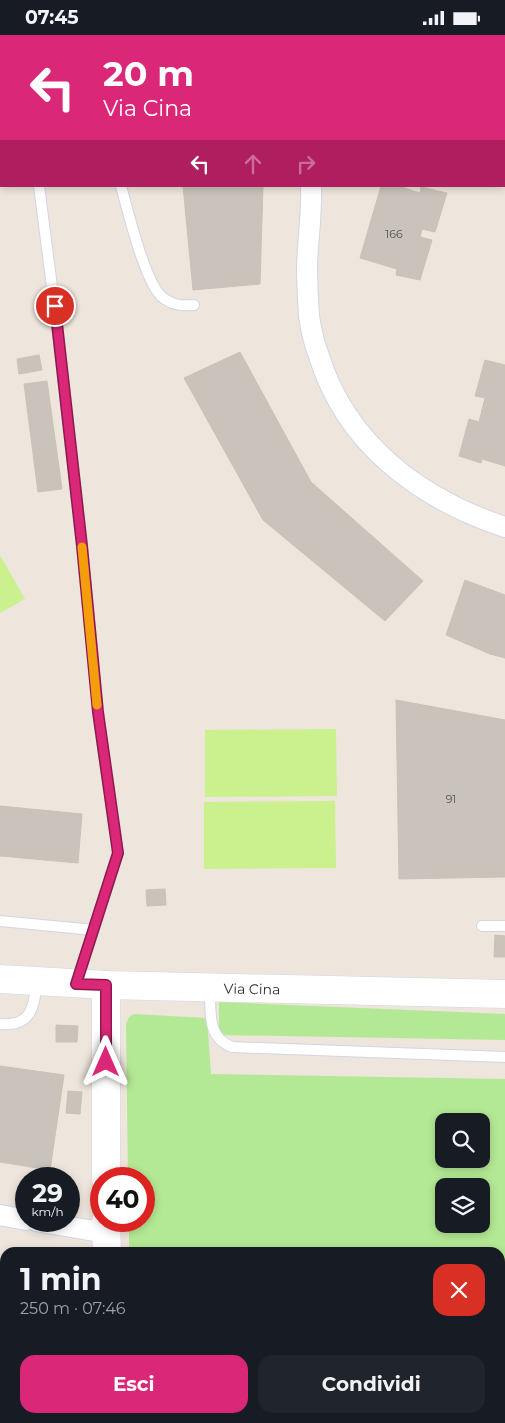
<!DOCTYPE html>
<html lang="it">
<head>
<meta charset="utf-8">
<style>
	:root { --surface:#171b24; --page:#20242c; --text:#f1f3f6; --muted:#9ea1a6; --accent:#db2777 }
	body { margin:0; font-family:Montserrat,sans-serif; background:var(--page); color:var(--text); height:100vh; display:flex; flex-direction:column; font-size:19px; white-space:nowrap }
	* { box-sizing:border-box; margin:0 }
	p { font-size:16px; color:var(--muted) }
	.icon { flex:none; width:28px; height:28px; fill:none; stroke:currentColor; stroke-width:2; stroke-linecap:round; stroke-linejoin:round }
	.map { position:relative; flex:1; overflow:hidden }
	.drawer { position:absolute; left:0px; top:1212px; width:505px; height:176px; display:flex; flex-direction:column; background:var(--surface); border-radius:15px 15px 0 0; box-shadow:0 2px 8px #0003 }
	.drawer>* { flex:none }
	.hud { position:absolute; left:0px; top:0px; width:505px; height:152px; box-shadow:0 2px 8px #0003; background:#db2777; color:#fff; overflow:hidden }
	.tools { position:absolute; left:435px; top:1078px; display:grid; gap:10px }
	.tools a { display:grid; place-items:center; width:55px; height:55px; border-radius:10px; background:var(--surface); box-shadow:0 2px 8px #0003; font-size:25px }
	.speed { position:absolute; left:15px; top:1132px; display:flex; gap:10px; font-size:25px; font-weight:700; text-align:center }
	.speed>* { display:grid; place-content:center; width:65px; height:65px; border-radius:50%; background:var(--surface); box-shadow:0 2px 8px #0003; line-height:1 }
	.speed small { font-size:12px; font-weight:400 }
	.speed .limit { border:8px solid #d22; background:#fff; color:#111 }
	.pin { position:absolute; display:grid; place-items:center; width:42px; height:42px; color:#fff; margin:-21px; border:2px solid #fff; border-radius:50%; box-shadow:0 1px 5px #0007 }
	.me { position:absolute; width:55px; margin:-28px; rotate:0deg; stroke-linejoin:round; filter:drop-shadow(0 0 4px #0008) }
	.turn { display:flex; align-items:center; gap:18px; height:105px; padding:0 20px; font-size:22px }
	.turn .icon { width:65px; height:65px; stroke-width:2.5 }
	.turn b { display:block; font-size:35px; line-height:42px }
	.lanes { display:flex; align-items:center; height:48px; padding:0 20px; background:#0003; justify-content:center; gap:25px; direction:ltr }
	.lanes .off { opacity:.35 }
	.round { display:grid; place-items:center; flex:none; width:52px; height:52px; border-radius:15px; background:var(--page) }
	.overview { display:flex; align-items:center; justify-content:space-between; height:85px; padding:0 20px }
	h1 { font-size:30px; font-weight:700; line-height:38px }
	.primary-button { display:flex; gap:10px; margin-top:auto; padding:10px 20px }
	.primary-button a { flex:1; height:58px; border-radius:15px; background:var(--accent); color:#fff; font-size:20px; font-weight:700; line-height:58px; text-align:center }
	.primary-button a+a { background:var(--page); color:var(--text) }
	.status { display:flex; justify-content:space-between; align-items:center; height:35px; padding:0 25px; background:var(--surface); direction:ltr }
	.status svg { height:14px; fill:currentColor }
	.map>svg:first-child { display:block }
	.green { fill:#b3e994; fill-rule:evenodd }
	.pitch { fill:#caf18e }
	.building { fill:#c9c3bb; stroke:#cac2b5 }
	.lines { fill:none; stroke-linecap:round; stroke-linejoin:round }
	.lane-casing { stroke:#d1d5e5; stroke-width:12 }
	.street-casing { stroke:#d1d5e5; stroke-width:22 }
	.secondary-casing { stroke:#d1d5e5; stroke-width:29 }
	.lane { stroke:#fff; stroke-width:10 }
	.street { stroke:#fff; stroke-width:20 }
	.secondary { stroke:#fff; stroke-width:28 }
	.route-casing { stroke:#8e194d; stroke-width:12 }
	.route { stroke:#db2777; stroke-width:9 }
	.slow { stroke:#f59e0b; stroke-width:9 }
	.labels { text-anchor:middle; stroke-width:4; stroke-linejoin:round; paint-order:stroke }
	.number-label { font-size:11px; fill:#52514f }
	.street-label { font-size:14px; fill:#2b2b2b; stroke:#fff }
</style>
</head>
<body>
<div class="status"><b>07:45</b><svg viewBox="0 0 49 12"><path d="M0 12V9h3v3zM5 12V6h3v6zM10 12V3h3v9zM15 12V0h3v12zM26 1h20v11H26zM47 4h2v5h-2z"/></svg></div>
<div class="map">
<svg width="505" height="1388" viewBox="0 0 505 1388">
	<rect width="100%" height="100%" fill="#eee6dc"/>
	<g class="green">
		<path d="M219,967L505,979V1005L219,1000Z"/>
		<path d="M134,979L207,983L211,1039L505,1044V1226L500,1234V1218L129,1217V1186H144V1144H128L126,989L129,982ZM444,1086H481V1124H444ZM444,1151H481V1189H444Z"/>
		<path d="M500,1237L505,1264V1298L500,1305Z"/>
		<path d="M500,1316H505V1388H132V1384H500Z"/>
	</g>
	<g class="pitch">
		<path d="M0,520L25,564L0,578Z"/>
		<path d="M336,694L337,761L205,762V695Z"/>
		<path d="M335,766L336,833L204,834V767Z"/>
	</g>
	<g class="building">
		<path d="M118,0H201L202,1H118Z"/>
		<path d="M441,0H505L504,50V1H441Z"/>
		<path d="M183,151H263L260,249L193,255Z"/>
		<path d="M381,151H398L420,158L421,152L447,158L435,197L422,194L420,202L432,205L420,245L396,240L397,234L360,223Z"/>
		<path d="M240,317L311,447L423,546L385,586L263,485L184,343Z"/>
		<path d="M39,320L42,335L19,339L17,324Z"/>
		<path d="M485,325L505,330V431L482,424L481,428L459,421L469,384L479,387L485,363L475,361Z"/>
		<path d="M47,346L62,454L38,457L24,349Z"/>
		<path d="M465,545L505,560V623L490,619L446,600Z"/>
		<path d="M396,665L505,685V842L399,844Z"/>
		<path d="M0,771L82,779L78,828L0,821Z"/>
		<path d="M165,854L166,870L147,871L146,855Z"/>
		<path d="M495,900L505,901V922H494Z"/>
		<path d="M56,990L78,991L77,1007H56Z"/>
		<path d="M0,1031L64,1040L50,1135L0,1127Z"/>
		<path d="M68,1056L82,1057L80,1079L66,1078Z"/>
		<path d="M0,1271H5V1335L0,1334Z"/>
	</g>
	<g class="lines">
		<defs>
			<g id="lane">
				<path d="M10,0L11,1"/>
				<path d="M84,0V1"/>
				<path d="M39,151L58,298L82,511L98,677L118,818L77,947"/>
				<path d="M121,151C128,176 144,244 161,261C171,270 181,271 194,270"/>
				<path d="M0,886L94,895"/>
				<path d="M482,891H505"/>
				<path d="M210,953C211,976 206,1002 232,1012L505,1022"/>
				<path d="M0,989C32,992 34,971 37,946"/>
			</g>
			<g id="street">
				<path d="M250,0L251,1"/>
				<path d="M311,151C312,178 308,204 307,231C307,248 308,264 309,281C311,295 314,308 319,321C346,409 420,464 505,492"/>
				<path d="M0,1180L26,1185"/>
				<path d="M36,1186L106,1198"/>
				<path d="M0,1364L5,1365"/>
			</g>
			<g id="secondary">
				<path d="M0,944L106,950L505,959"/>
				<path d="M106,950V1144"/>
				<path d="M106,1186L107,1218"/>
				<path d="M113,1384V1388"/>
			</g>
		</defs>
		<use href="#lane" class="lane-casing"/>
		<use href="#street" class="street-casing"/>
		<use href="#secondary" class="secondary-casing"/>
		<use href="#lane" class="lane"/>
		<use href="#street" class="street"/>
		<use href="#secondary" class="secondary"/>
	</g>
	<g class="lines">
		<defs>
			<path id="route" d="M55,271L82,511L98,677L118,818L76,949L106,950V1027"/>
		</defs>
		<use href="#route" class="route-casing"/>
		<use href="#route" class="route"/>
		<path class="slow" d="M82,512L97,670"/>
	</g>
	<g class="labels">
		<g class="number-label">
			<text x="394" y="203">166</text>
			<text x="451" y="768">91</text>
		</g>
		<g class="street-label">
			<text transform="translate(252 954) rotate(1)" y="5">Via Cina</text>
		</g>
	</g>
</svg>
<div class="tools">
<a><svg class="icon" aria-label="search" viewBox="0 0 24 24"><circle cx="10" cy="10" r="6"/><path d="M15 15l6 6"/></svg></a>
<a><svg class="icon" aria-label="layers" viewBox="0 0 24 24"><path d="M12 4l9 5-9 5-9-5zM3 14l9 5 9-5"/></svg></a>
</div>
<div class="speed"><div>29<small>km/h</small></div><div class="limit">40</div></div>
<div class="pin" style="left:55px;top:271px;background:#d93025"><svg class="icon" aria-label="arrive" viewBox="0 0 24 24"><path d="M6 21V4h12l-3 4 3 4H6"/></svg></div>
<svg class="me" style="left:106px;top:1027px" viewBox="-20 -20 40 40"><path d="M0-17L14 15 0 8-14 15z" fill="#db2777" stroke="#fff" stroke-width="4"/></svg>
<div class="hud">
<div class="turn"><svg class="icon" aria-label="left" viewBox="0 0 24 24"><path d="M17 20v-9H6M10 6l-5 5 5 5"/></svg><div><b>20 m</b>Via Cina</div></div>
<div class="lanes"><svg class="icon" aria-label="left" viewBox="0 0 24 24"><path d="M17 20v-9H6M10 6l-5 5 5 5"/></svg><svg class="icon off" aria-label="ahead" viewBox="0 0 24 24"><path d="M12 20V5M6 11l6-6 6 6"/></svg><svg class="icon off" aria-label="right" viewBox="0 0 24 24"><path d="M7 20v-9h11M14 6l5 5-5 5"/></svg></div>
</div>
<section class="drawer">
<div class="overview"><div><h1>1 min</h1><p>250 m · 07:46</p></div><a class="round" style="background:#d93025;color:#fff"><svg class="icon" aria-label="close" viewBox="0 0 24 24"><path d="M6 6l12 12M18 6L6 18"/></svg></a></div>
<div class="primary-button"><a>Esci</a><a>Condividi</a></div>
</section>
</div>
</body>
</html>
